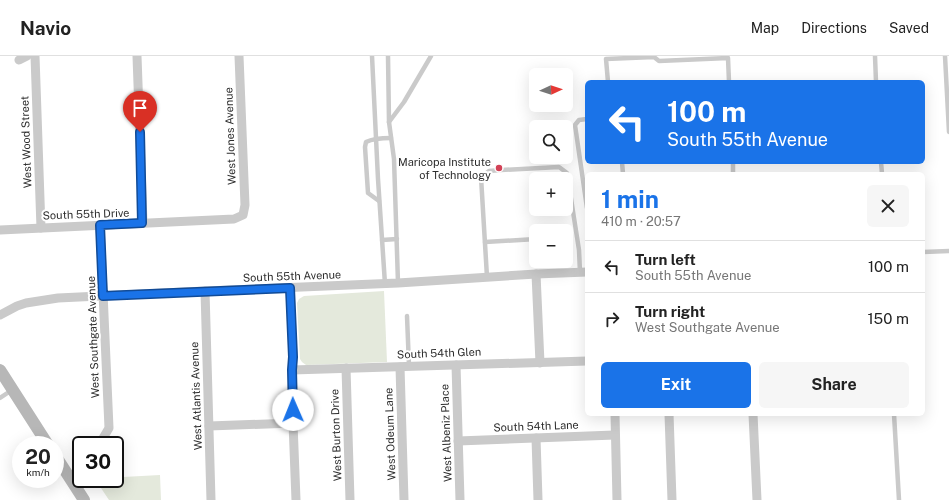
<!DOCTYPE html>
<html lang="en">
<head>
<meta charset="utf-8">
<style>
	:root { --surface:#fff; --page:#f6f6f6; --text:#222; --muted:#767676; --line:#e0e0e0; --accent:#1a73e8 }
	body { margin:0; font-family:"Public Sans",sans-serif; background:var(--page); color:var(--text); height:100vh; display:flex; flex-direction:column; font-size:15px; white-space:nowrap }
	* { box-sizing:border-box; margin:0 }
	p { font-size:13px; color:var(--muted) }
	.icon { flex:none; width:22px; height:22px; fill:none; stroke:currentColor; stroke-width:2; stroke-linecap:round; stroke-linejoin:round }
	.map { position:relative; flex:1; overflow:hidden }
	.panel { position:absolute; left:585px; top:116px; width:340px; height:244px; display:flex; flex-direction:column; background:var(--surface); border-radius:6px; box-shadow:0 4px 16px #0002 }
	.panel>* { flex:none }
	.guide { position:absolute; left:585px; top:24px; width:340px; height:84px; border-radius:6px; box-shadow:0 4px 16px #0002; background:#1a73e8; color:#fff; overflow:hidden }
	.needle { width:26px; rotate:87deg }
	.buttons { position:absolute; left:529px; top:12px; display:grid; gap:8px }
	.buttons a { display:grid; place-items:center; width:44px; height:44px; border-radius:6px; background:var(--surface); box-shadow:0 4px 16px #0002; font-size:20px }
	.speed { position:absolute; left:12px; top:380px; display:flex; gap:8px; font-size:20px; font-weight:700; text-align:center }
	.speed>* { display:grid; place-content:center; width:52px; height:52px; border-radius:50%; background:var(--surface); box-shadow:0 4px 16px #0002; line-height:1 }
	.speed small { font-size:10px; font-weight:400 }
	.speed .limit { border:2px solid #111; border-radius:6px; background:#fff; color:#111 }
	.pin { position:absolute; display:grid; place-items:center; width:34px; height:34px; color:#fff; margin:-41px -17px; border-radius:50% 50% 50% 0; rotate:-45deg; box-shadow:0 0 4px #0007 }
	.pin .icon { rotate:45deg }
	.me { position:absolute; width:44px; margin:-22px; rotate:359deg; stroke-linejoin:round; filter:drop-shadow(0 0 3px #0008) }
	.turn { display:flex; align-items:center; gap:14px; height:84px; padding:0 16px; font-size:18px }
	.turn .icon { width:52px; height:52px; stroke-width:2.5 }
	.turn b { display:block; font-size:28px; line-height:34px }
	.round { display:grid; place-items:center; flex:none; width:42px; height:42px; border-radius:6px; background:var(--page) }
	.headline { display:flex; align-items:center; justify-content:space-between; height:68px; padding:0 16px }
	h1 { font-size:24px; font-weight:700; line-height:30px; color:var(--accent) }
	.primary-button { display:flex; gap:8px; margin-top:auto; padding:8px 16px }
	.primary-button a { flex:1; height:46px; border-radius:6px; background:var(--accent); color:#fff; font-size:16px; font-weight:700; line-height:46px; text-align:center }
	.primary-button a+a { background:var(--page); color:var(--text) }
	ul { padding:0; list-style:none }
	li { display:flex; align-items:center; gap:12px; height:52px; padding:0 16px; border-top:1px solid var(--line) }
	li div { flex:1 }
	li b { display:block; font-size:15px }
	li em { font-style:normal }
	header { display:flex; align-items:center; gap:24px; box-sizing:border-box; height:56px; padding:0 20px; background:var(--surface); border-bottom:1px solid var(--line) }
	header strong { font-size:19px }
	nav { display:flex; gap:22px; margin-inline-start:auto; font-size:14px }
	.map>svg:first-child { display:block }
	.green { fill:#e4e9dc }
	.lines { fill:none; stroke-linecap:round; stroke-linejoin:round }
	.lane { stroke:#cacaca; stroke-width:4.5 }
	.street { stroke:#cacaca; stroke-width:9 }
	.secondary { stroke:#b7b7b7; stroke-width:12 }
	.route-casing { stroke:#114b97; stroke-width:10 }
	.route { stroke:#1a73e8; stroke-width:7 }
	.poi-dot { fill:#d24156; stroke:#fff; stroke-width:1.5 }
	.labels { text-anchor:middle; stroke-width:4; stroke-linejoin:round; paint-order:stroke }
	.street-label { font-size:11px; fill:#2d2d2d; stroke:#fff }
	.poi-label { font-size:11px; fill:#2d2d2d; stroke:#fff; text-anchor:end }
</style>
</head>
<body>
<header>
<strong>Navio</strong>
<nav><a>Map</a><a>Directions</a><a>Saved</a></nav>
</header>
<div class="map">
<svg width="949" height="444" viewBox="0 0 949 444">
	<rect width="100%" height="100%" fill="#fff"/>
	<g class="green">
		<path d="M384,235L387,306L306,309L302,306L300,303L297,247L299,243L304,240Z"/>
		<path d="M115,415L123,421L160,419L161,444H109L95,423H115Z"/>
	</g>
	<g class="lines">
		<g class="lane">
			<path d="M372,0L378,123L385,228"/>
			<path d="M388,0L389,66L394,103L398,227"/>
			<path d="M875,0L876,26"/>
			<path d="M945,0L949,76"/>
			<path d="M608,26L606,3L654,1L659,5L728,2L729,26"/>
			<path d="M587,63L579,64L575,69L587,152"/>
			<path d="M389,66L404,46L431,0"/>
			<path d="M622,106L623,118"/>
			<path d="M733,106V118"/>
			<path d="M881,106L882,118"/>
			<path d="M379,145L368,137L365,91L366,86C374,82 383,82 391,82"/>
			<path d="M382,184L397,183"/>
			<path d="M485,186L536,183"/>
			<path d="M923,196L949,195"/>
			<path d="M487,221L481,121L489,115L501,114L559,111L567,117L579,194L580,216"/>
			<path d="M407,260L409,310"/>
			<path d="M0,342L12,334"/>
			<path d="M894,358L899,444"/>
		</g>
		<g class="street">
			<path d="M35,0L41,172"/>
			<path d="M137,0L143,167"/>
			<path d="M19,4L27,0"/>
			<path d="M0,174L234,163L243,159L245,149L239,0"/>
			<path d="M536,218L540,307"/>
			<path d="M290,232L293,301L292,314L293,367L296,444"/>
			<path d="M205,235L211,444"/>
			<path d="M0,259L17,250L26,247L58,242L205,235L398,227L536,218L587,216"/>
			<path d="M456,309L460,444"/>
			<path d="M400,311L404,444"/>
			<path d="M346,312L350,444"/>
			<path d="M292,314L587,305"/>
			<path d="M615,358L617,444"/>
			<path d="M669,358L672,444"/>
			<path d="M753,358L757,444"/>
			<path d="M209,370L293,367"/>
			<path d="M536,382L538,444"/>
			<path d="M458,385L615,379"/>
			<path d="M99,389L109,372L100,169"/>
		</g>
		<g class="secondary">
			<path d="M0,314L48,389"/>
			<path d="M55,399L84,444"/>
		</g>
	</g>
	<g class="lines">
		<defs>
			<path id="route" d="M140,76L142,167L100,169L103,240L290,232L293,301L292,314L293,354"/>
		</defs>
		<use href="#route" class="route-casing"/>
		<use href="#route" class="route"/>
	</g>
	<circle class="poi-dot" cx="499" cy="112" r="4"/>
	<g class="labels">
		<g class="street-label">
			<text transform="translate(230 80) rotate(-92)" y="4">West Jones Avenue</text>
			<text transform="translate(26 86) rotate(-92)" y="4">West Wood Street</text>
			<text transform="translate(86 158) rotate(-2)" y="4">South 55th Drive</text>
			<text transform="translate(292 220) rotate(-2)" y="4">South 55th Avenue</text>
			<text transform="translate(93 281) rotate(-92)" y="4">West Southgate Avenue</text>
			<text transform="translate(439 297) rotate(-2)" y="4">South 54th Glen</text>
			<text transform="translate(196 340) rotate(-92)" y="4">West Atlantis Avenue</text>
			<text transform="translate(536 370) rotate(-2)" y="4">South 54th Lane</text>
			<text transform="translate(446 377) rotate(-92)" y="4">West Albeniz Place</text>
			<text transform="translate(390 378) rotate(-92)" y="4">West Odeum Lane</text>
			<text transform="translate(336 379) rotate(-92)" y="4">West Burton Drive</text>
		</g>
		<g class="poi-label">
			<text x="491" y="110">Maricopa Institute<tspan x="491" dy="13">of Technology</tspan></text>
		</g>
	</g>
</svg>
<div class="buttons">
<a><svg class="needle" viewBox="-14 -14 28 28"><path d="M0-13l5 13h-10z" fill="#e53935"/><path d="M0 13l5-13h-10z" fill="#767676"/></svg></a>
<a><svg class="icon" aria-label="search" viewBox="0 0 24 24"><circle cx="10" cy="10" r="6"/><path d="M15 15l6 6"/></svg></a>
<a>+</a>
<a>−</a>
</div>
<div class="speed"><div>20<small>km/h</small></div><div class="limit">30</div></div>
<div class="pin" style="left:140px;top:76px;background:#d93025"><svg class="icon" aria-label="arrive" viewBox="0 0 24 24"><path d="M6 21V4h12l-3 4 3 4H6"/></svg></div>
<svg class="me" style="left:293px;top:354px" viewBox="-20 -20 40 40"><circle r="19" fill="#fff"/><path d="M0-13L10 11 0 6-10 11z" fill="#1a73e8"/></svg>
<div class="guide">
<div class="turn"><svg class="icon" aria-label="left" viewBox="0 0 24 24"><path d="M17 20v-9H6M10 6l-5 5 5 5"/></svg><div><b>100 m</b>South 55th Avenue</div></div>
</div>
<section class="panel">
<div class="headline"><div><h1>1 min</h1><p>410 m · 20:57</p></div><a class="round"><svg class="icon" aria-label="close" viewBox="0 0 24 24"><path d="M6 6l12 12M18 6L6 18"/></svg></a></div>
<ul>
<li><svg class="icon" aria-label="left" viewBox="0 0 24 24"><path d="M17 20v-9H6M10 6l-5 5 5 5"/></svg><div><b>Turn left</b><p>South 55th Avenue</p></div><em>100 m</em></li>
<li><svg class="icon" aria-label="right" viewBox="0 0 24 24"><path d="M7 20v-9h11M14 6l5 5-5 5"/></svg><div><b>Turn right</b><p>West Southgate Avenue</p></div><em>150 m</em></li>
</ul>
<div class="primary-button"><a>Exit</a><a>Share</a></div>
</section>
</div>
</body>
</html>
